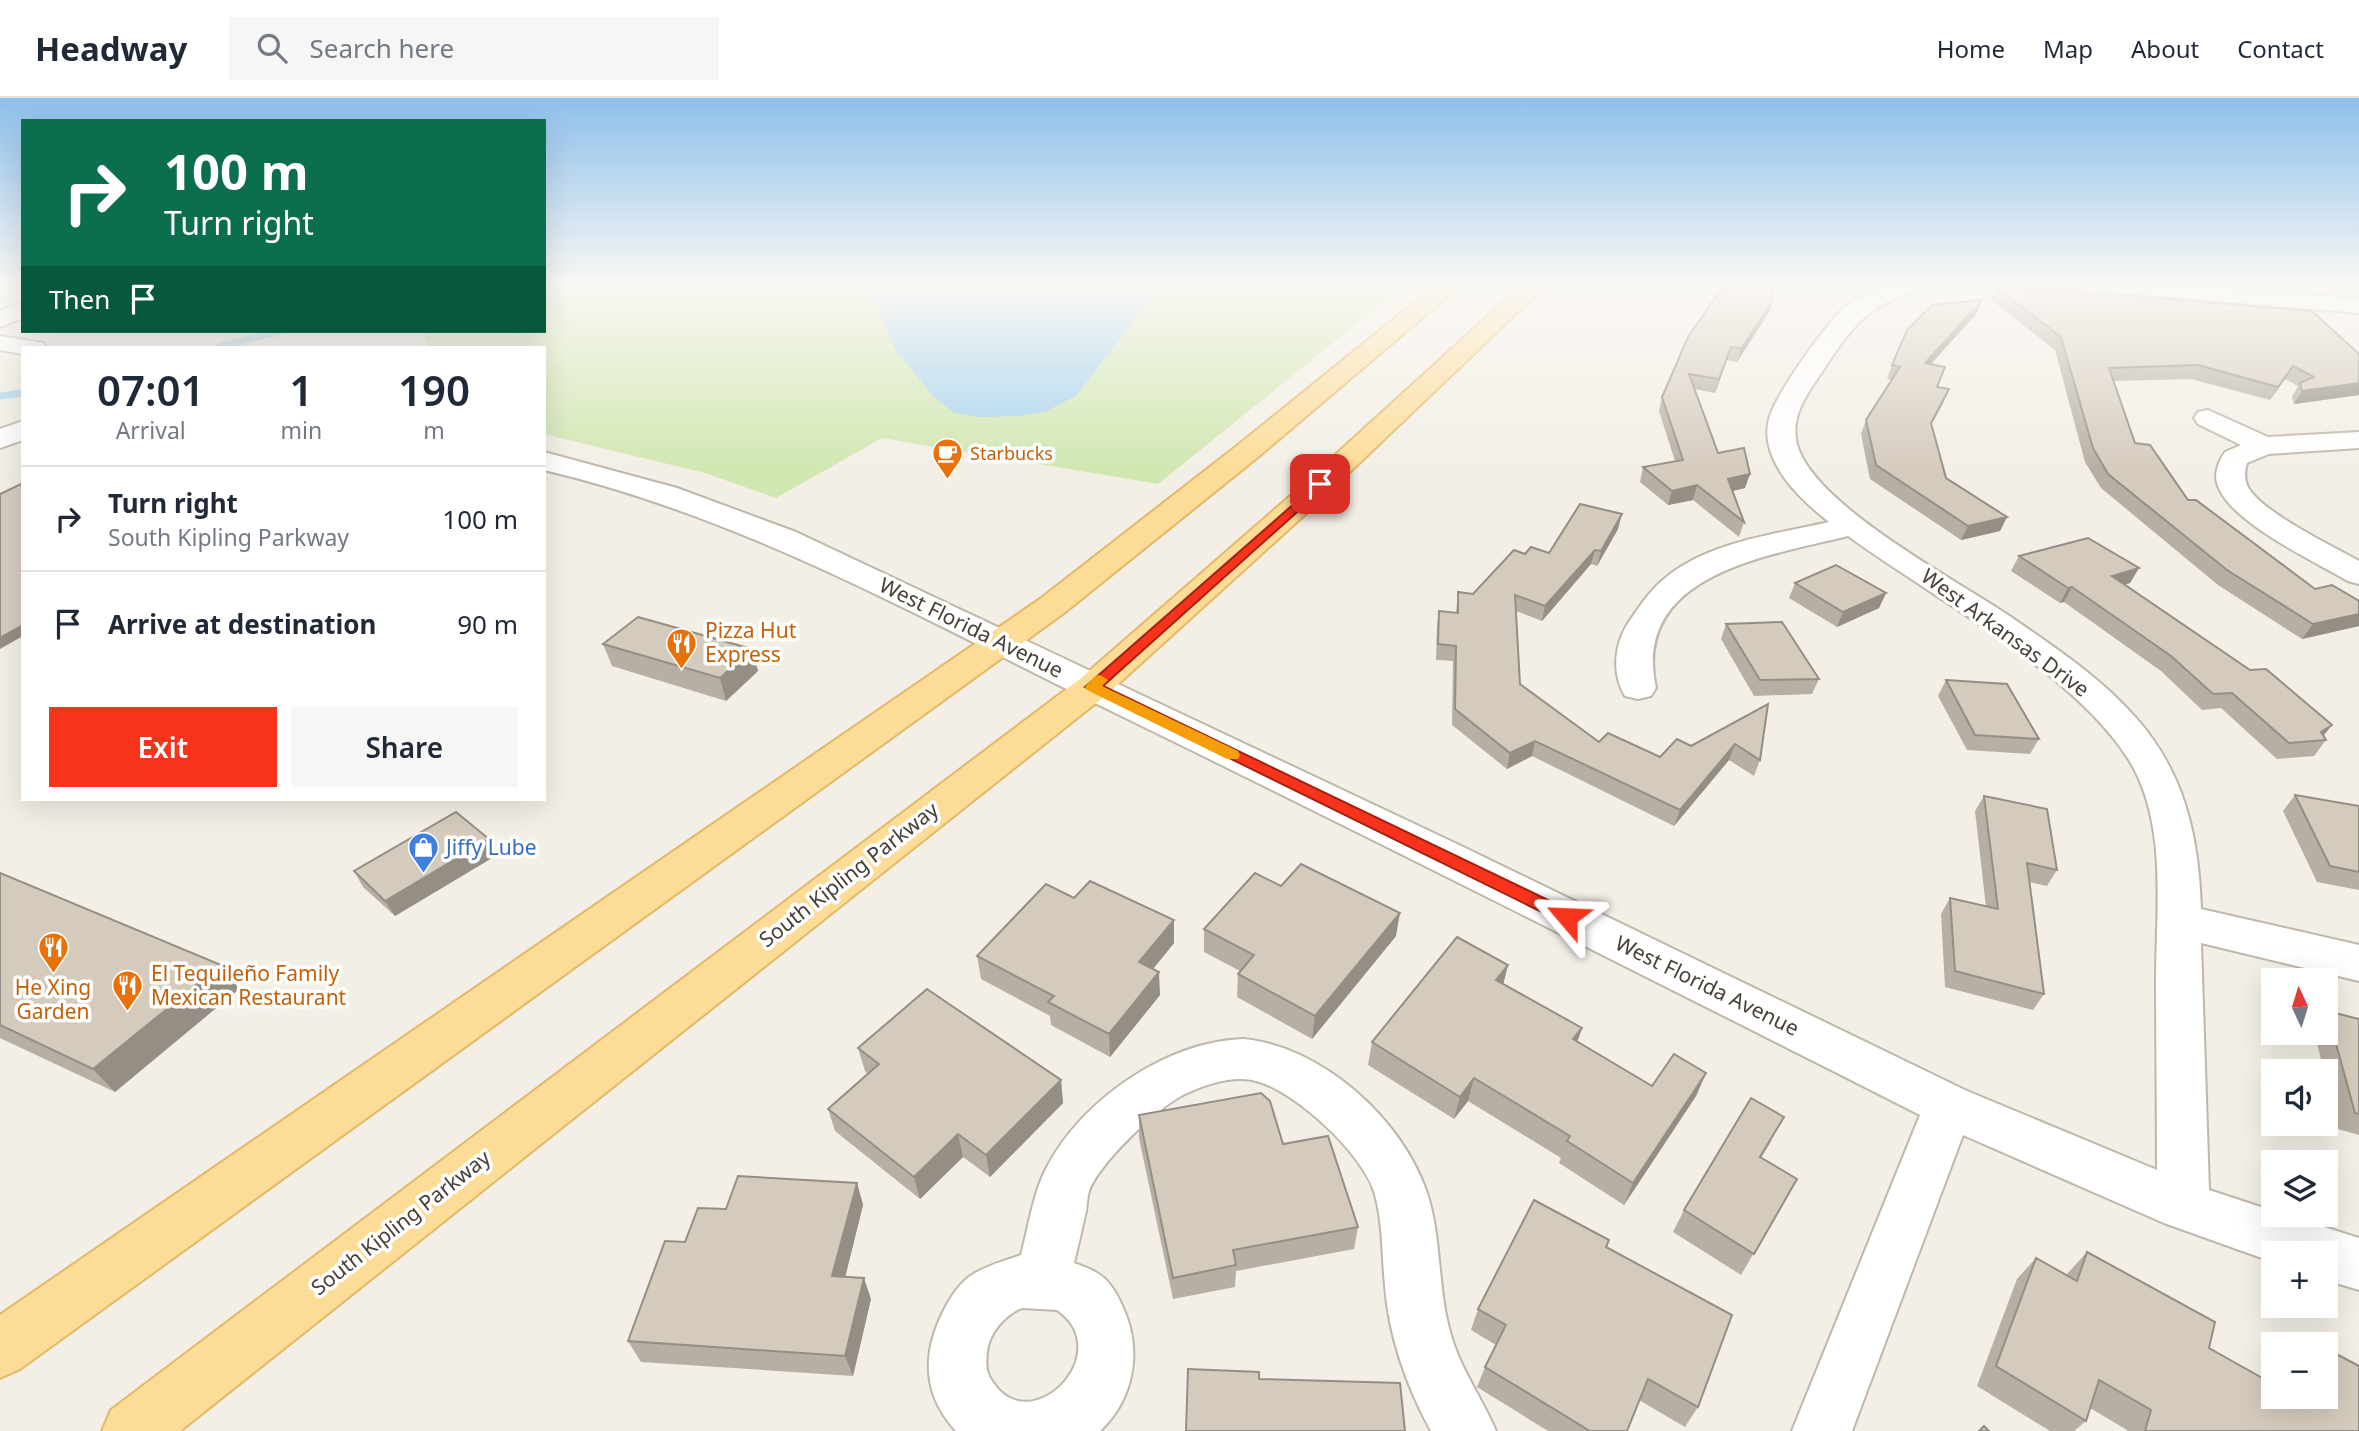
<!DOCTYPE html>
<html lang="en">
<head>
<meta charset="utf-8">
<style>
	:root { --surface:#fff; --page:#f6f6f7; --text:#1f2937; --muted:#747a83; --line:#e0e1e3; --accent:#f7341b }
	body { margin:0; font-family:"Noto Sans",sans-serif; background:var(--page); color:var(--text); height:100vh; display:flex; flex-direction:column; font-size:26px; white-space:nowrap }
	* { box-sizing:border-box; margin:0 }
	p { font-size:23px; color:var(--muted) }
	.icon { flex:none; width:38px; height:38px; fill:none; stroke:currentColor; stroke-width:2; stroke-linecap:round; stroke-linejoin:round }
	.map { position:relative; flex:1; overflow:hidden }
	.panel { position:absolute; left:21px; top:248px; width:525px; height:455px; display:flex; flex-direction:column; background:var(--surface); border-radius:0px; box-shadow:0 7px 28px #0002 }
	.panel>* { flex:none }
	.guide { position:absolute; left:21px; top:21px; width:525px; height:214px; border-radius:0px; box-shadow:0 7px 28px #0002; background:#0b6e4f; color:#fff; overflow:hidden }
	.needle { width:46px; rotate:356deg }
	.controls { position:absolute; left:2261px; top:870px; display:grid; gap:14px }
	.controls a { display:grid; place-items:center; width:77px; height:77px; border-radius:0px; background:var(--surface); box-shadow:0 7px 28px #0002; font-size:35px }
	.pin { position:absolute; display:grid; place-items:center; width:60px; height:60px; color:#fff; margin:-30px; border-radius:14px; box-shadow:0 4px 10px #0006 }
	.me { position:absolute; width:77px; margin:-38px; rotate:296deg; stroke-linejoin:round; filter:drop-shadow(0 0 5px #0008) }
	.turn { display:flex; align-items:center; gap:24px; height:147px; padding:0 28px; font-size:32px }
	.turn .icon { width:91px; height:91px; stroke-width:2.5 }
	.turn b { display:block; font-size:49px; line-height:60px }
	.then { display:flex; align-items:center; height:66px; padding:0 28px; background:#0003; gap:14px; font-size:26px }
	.eta { display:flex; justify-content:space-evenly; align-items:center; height:119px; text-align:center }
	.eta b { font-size:42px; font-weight:600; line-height:49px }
	.action { display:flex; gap:14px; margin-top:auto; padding:14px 28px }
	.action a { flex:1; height:80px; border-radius:0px; background:var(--accent); color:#fff; font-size:28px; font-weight:600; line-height:80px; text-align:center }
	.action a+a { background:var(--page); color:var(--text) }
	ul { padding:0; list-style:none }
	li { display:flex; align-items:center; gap:21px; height:105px; padding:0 28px; border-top:2px solid var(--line) }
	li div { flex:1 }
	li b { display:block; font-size:26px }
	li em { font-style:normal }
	header { display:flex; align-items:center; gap:42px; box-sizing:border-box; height:98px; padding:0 35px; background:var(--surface); border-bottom:2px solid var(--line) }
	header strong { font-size:33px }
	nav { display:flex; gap:38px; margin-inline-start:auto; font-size:24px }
	.search { width:490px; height:63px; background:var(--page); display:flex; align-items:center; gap:18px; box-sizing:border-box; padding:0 24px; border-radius:0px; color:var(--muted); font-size:26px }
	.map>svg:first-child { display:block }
	.green { fill:#d1e7b1 }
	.water { fill:#a5d3ef }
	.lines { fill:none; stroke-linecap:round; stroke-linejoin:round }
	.stream { stroke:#a5d3ef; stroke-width:7 }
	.minor-casing { stroke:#bfb7aa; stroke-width:4 }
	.major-casing { stroke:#e2b967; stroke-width:4 }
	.minor { fill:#fff; fill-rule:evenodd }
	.major { fill:#fddc97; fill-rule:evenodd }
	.wall { fill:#b7afa3 }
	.shaded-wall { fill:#958e84 }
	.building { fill:#d5cbbd; stroke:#958e84; stroke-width:2 }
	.route { fill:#f7341b; stroke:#a12212; stroke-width:2 }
	.slow { fill:#f59e0b }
	.labels { text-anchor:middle; stroke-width:7; stroke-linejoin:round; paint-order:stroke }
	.far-food-label { font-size:18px; fill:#c56008; stroke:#fff; text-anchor:start }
	.street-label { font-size:21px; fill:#474036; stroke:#fff }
	.food-label { font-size:21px; fill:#c56008; stroke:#fff; text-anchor:start }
	.shop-label { font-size:21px; fill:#366cbe; stroke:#fff; text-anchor:start }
</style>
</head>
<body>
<header>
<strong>Headway</strong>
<div class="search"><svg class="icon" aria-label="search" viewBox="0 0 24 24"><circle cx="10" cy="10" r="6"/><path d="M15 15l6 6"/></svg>Search here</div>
<nav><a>Home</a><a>Map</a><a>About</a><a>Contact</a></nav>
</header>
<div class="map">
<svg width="2359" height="1333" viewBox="0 0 2359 1333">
	<rect width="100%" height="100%" fill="#f3efe7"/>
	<path class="green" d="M544,187H1405L1158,386L882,340L776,400L705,375L544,336V250H429L423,233H544Z"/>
	<g class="water">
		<path d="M678,187H781C751,192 704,208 678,187Z"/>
		<path d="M819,187H1161L1077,297L1047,313L1019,318L981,319L954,315L933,298L895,251L871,194Z"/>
	</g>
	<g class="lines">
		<g class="stream">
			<path d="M219,249L279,233"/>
			<path d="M0,298L23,295"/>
		</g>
		<defs>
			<g id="minor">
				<path d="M1885,187H1923L1920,192C1867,206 1851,230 1822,274C1807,296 1790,318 1797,346C1812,406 1956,482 2008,517C2053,548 2100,579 2136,620C2185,675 2199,740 2201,811L2359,847V883L2201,845L2209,1092L2273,1113V1116H2283L2359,1140V1192L2326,1182V1155H2273V1164L2164,1125L1963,1037L1852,1333H1792L1920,1017C1647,879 1374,741 1099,607C917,518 743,419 544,372V354L677,390L796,434L1457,746L1967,993L2157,1072C2157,1008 2156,945 2156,881C2156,809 2168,726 2129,662C2074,574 1933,500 1848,438C1768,458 1631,476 1656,590L1651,598L1638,601L1625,598C1612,577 1614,548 1627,527C1637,512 1649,493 1664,481C1707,444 1776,436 1829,424C1804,404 1775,378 1768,344C1767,335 1767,326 1770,318C1778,293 1824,229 1843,211C1855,200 1870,193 1885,187Z"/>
				<path d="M2101,187H2189L2359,201V215L2112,194L2104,192Z"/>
				<path d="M23,204V220L0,229V213Z"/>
				<path d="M0,238L43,245L46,250H23V256L0,252Z"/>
				<path d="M2208,312L2268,339L2359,334V350L2269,356L2247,365C2245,372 2244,379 2247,387C2257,412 2334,449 2359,463V486L2348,483C2314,463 2227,423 2217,385C2214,374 2219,363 2225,354L2241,347L2198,326L2194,320L2198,314Z"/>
				<path d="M23,323V342L0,350V331Z"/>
				<path d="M1243,941C1322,948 1403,1022 1427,1095C1442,1140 1437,1191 1451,1237C1461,1272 1482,1300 1496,1333H1431C1407,1289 1389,1238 1385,1188C1382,1157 1383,1123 1374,1093C1361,1054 1293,990 1252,982C1230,978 1204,987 1185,996C1158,1009 1100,1064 1089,1093C1087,1099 1087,1107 1086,1113C1082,1131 1078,1148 1074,1165C1084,1169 1095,1172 1104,1180C1113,1188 1119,1200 1124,1212C1142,1253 1134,1301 1100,1333H956C922,1296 922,1255 944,1212C951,1198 961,1183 975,1175C989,1167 1007,1162 1021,1157C1029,1127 1033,1095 1047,1069C1083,1001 1166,944 1243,941ZM1022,1210L1057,1212C1115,1252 1041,1333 1000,1293C987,1279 985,1272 987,1254C989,1235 1005,1217 1022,1210Z"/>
			</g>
			<g id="major">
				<path d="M1436,187H1461L1258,359L1064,515L20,1271L0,1280V1217L1040,501L1238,347Z"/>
				<path d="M1522,187H1546L1311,411L1106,597L180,1333H102L111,1312L1080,581L1289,399Z"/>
			</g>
		</defs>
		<use href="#minor" class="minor-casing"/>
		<use href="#major" class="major-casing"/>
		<use href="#minor" class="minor"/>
		<use href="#major" class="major"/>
	</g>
	<g class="wall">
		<path d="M1996,189L2359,256V297L2294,306L2292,299L2298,288L2285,281L2270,302L2191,281L2113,283L2135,345L2188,402L2315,491L2359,503V528L2302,541L2218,487L2101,390L2085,364L2055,252L1991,202Z"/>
		<path d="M1720,193L1769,214L1737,264L1727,262L1715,295L1694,291L1718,355L1745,390L1733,393L1744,424L1739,439L1693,402L1668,407L1640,384L1643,369L1675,363L1659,313L1662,299Z"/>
		<path d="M1977,215L1931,266L1943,305L1931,327L1946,380L2007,419L2000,433L1961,442L1870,381L1861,336L1866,322L1892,282L1887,281L1892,267Z"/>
		<path d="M1618,431L1597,468L1591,466L1542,523L1516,513L1520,586L1599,644L1660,659L1691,648L1768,606L1760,662L1754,678L1729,662L1674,728L1532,658L1507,671L1452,627L1453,563L1436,562L1437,528L1439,513L1456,515L1458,494L1473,496L1525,456L1549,455Z"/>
		<path d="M2019,458L2139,470L2130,485L2125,487L2332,627L2323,638L2326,642L2314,658L2277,661L2221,610L2202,612L2161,573L2064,504L2060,505L2011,473Z"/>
		<path d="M1795,485L1886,495L1879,510L1837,529L1789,500Z"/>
		<path d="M1726,526L1819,581L1812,596L1754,598L1721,541Z"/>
		<path d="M603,546L752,551L758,573L726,603L612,568Z"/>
		<path d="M1946,582L2039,641L2030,656L1967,652L1938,598Z"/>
		<path d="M2295,697L2359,708V792L2317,784L2283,713Z"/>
		<path d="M1984,698L2057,772L2047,788L2029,784L2044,896L2033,912L1945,889L1941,816L1950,800L1986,809L1975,713Z"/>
		<path d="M489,741L497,757L395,818L363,789L354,773Z"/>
		<path d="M0,775L239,891L115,994L0,940Z"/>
		<path d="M1074,800L1174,822V845L1153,871L1160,897L1110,959L1051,927L1050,918L981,881L977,858Z"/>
		<path d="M1204,831L1396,838L1312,941L1237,899L1238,876L1240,873L1204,854Z"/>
		<path d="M1508,867L1503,886L1582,930L1577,944L1652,988L1706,975L1696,998L1624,1107L1559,1065L1561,1060L1468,1003L1454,1021L1368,967L1372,944Z"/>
		<path d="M2327,913L2359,921V1037L2338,1031L2326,982V973H2324L2314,934H2326V914Z"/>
		<path d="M858,950L1061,982L1063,1005L990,1079L963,1059L920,1101L835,1033L828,1011L868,976L865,973Z"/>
		<path d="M1139,1017L1283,1046L1358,1129L1354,1151L1236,1173L1235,1189L1173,1201L1139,1040Z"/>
		<path d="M1772,1042L1761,1060L1797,1081L1741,1177L1673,1134L1684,1112Z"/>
		<path d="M857,1085L863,1107L845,1179L871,1201L853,1278L641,1264L628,1243L685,1144L726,1111Z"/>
		<path d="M1606,1149L1698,1309L1685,1329L1639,1302L1627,1333H1548L1477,1289L1485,1269L1496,1247L1471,1232L1478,1211Z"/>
		<path d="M2087,1154L2209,1250L2273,1298H2326V1252L2327,1251L2359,1333H2127V1332L2090,1310L2086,1323L2074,1333H2050L1977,1288L2017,1181L2036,1160L2066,1177Z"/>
	</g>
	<g class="shaded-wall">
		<path d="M1773,202L1769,214L1737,264L1741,251Z"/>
		<path d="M1982,202L1977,215L1920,278L1925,265Z"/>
		<path d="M1731,249L1727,262L1715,295L1719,281Z"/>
		<path d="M2293,268L2285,281L2270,302L2278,289Z"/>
		<path d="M2359,285V297L2294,306L2302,293Z"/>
		<path d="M1949,291L1943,305L1925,338L1931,325Z"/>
		<path d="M1750,376L1745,390L1723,395L1728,381Z"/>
		<path d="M1697,387L1693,402L1668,407L1672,393Z"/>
		<path d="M1622,416L1618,431L1597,468L1601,453Z"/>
		<path d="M2007,419L2000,433L1961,442L1968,428Z"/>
		<path d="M1595,452L1591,466L1542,523L1545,508Z"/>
		<path d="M2139,470L2130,485L2103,493L2112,478Z"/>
		<path d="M2072,489L2064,504L2060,505L2068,490Z"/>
		<path d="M1886,495L1879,510L1837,529L1843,514Z"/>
		<path d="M2359,516V528L2302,541L2313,526Z"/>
		<path d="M23,527V538L0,551V540Z"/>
		<path d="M752,551L758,573L726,603L720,580Z"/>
		<path d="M2332,627L2320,642L2321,634Z"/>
		<path d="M1535,643L1532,658L1507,671L1510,655Z"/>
		<path d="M1735,646L1729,662L1674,728L1680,712Z"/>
		<path d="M489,741L497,757L395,818L385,803Z"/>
		<path d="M1400,815L1396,838L1312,941L1315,918Z"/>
		<path d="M1174,822V845L1140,887L1139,864Z"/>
		<path d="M221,867L239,891L115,994L93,971Z"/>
		<path d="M1508,867L1502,891L1496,882Z"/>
		<path d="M1159,874L1160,897L1110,959L1109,936Z"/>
		<path d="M1582,930L1574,953L1573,941Z"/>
		<path d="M1706,975L1696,998L1624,1107L1633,1085Z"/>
		<path d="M1474,980L1468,1003L1454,1021L1460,999Z"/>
		<path d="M1061,982L1063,1005L990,1079L986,1057Z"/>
		<path d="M958,1036L963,1059L920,1101L914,1079Z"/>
		<path d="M857,1085L863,1107L840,1200L832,1178Z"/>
		<path d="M864,1180L871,1201L853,1278L845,1258Z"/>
	</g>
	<g class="building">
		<path d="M1731,187H1771L1773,202L1741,251L1731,249L1719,281L1689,276L1718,355L1744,350L1750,376L1728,381L1744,424L1697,387L1672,393L1643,369L1683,362L1662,299L1688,239L1720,193H1723Z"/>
		<path d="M1996,189L2072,193L2312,213L2359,256V285L2302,293L2300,285L2314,279L2293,268L2278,289L2198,267L2109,270L2135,345L2150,347L2188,402H2196L2315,491L2332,487L2359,503V516L2313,526L2227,472L2108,376L2093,350L2061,239Z"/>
		<path d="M1982,202L1925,265L1945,269L1937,289L1949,291L1931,325L1946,380L2007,419L1968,428L1876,367L1866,322L1900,269L1892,267L1907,232L1932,207Z"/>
		<path d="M23,385V527L0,540V396Z"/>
		<path d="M1580,406L1622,416L1601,453L1595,452L1545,508L1515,497L1520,586L1599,644L1608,635L1660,659L1677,641L1691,648L1768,606L1760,662L1735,646L1680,712L1535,643L1510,655L1455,611L1456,548L1438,546L1439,513L1458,515V494L1473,496L1514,452L1525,456L1531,449L1549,455Z"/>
		<path d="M2088,440L2139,470L2112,478L2250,572L2266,571L2332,627L2321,634L2326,642L2289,645L2232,595L2213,596L2171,558L2072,489L2068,490L2019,458Z"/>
		<path d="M1836,467L1886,495L1843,514L1795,485Z"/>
		<path d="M638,519L752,551L720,580L603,546Z"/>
		<path d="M1782,524L1819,581L1760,582L1726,526Z"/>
		<path d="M1946,582L2007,586L2039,641L1975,637Z"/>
		<path d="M2295,697L2359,708V774L2330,768Z"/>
		<path d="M1984,698L2047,711L2057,772L2027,765L2044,896L1955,873L1950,800L1998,811Z"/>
		<path d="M456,714L489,741L385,803L354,773Z"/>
		<path d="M1301,766L1400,815L1315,918L1238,876L1254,857L1204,831L1255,775L1281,788Z"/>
		<path d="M0,775L221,867L93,971L0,927Z"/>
		<path d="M1090,783L1174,822L1139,864L1159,874L1109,936L1048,904L1054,898L977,858L1046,786L1074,800Z"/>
		<path d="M1457,839L1508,867L1496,882L1582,930L1573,941L1652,988L1674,956L1706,975L1633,1085L1567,1043L1570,1038L1474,980L1460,999L1372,944Z"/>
		<path d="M927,891L1061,982L986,1057L958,1036L914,1079L828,1011L879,966L858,950Z"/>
		<path d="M2327,913L2359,921V1016L2355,1015Z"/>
		<path d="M1261,995L1270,1003L1283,1046L1328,1038L1358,1129L1233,1152L1236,1167L1173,1180L1139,1017Z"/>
		<path d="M1751,1000L1784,1019L1760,1059L1797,1081L1754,1156L1684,1112Z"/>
		<path d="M738,1078L857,1085L832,1178L864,1180L845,1258L628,1243L665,1143L685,1144L698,1110L726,1111Z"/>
		<path d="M1534,1102L1609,1142L1606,1149L1732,1217L1698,1309L1648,1281L1627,1333H1590L1485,1269L1506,1227L1478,1211Z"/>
		<path d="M2087,1154L2215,1224L2209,1250L2273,1286V1298H2296L2317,1310L2319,1298H2326V1257L2327,1251L2359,1268V1333H2145L2151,1312L2099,1282L2086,1323L1996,1268L2036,1160L2077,1183Z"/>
		<path d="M1188,1271L1259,1274V1281L1400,1285L1405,1333H1186Z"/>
		<path d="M1984,1328L1989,1333H1979Z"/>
	</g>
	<linearGradient id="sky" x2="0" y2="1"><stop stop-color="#8dc0eb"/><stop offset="0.5" stop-color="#faf8f4"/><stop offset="1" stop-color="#faf8f4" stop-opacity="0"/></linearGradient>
	<rect width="2359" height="373" fill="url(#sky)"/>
	<path class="route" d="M1320,383L1326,386L1325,389L1103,588L1573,814L1576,819L1573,823H1560L1085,589Z"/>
	<path class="slow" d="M1100,577L1108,582L1102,588L1238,653L1240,657L1238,661H1227L1087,592L1085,589L1095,578Z"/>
	<defs>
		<symbol id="cafe-pin" viewBox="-11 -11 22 30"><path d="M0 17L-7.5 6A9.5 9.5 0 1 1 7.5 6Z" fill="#e8710a" stroke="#fff"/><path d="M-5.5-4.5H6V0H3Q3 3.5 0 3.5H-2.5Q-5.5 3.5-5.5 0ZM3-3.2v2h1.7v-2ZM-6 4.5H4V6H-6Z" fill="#fff"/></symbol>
		<symbol id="restaurant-pin" viewBox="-11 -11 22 30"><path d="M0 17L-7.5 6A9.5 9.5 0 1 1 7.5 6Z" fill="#e8710a" stroke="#fff"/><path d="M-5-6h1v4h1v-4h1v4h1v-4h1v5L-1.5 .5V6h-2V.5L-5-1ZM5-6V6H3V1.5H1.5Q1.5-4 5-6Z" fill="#fff"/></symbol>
		<symbol id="shop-pin" viewBox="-11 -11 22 30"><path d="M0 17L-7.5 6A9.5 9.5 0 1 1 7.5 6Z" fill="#3f7fe0" stroke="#fff"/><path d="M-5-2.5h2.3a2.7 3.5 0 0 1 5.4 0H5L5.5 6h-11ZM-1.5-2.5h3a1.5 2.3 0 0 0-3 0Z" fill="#fff"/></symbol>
	</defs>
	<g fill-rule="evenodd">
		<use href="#cafe-pin" x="930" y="338" width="35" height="47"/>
		<use href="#restaurant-pin" x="664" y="528" width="35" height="47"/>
		<use href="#shop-pin" x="406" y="732" width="35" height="47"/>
		<use href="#restaurant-pin" x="36" y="832" width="35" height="47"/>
		<use href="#restaurant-pin" x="110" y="870" width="35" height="47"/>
	</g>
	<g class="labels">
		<g class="far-food-label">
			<text x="970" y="362">Starbucks</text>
		</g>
		<g class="street-label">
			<text transform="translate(971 530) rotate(26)" y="7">West Florida Avenue</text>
			<text transform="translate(2005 535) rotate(36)" y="7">West Arkansas Drive</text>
			<text transform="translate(849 777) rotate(-38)" y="7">South Kipling Parkway</text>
			<text transform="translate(1707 888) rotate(26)" y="7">West Florida Avenue</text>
			<text transform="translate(401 1125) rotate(-38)" y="7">South Kipling Parkway</text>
		</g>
		<g class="food-label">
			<text x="705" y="540">Pizza Hut<tspan x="705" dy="24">Express</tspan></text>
			<text x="151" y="883">El Tequileño Family<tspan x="151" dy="24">Mexican Restaurant</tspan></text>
			<text x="53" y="897" text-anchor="middle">He Xing<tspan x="53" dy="24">Garden</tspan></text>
		</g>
		<g class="shop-label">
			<text x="446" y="757">Jiffy Lube</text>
		</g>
	</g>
</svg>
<div class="controls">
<a><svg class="needle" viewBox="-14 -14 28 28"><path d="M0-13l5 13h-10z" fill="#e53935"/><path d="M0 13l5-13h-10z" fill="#747a83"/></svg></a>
<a><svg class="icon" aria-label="sound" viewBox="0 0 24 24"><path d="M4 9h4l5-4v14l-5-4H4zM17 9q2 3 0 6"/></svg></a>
<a><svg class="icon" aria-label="layers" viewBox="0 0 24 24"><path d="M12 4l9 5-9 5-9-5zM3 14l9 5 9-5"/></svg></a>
<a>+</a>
<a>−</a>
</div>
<div class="pin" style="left:1320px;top:386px;background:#d93025"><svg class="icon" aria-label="arrive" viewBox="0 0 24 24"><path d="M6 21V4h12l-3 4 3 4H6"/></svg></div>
<svg class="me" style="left:1567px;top:819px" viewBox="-20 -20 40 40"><path d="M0-17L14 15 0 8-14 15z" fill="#f7341b" stroke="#fff" stroke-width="4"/></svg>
<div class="guide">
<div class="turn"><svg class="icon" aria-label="right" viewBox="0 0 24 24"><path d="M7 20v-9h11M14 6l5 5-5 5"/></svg><div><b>100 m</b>Turn right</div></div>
<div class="then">Then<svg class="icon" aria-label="arrive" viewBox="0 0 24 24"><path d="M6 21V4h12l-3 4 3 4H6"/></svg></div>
</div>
<section class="panel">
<div class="eta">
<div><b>07:01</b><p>Arrival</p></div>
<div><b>1</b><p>min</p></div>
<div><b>190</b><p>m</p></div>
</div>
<ul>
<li><svg class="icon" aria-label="right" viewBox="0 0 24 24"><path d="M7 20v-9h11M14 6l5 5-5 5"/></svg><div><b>Turn right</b><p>South Kipling Parkway</p></div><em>100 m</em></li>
<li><svg class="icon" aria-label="arrive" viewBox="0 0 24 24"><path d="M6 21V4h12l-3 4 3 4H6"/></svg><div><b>Arrive at destination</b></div><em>90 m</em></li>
</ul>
<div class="action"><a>Exit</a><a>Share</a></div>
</section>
</div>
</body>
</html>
